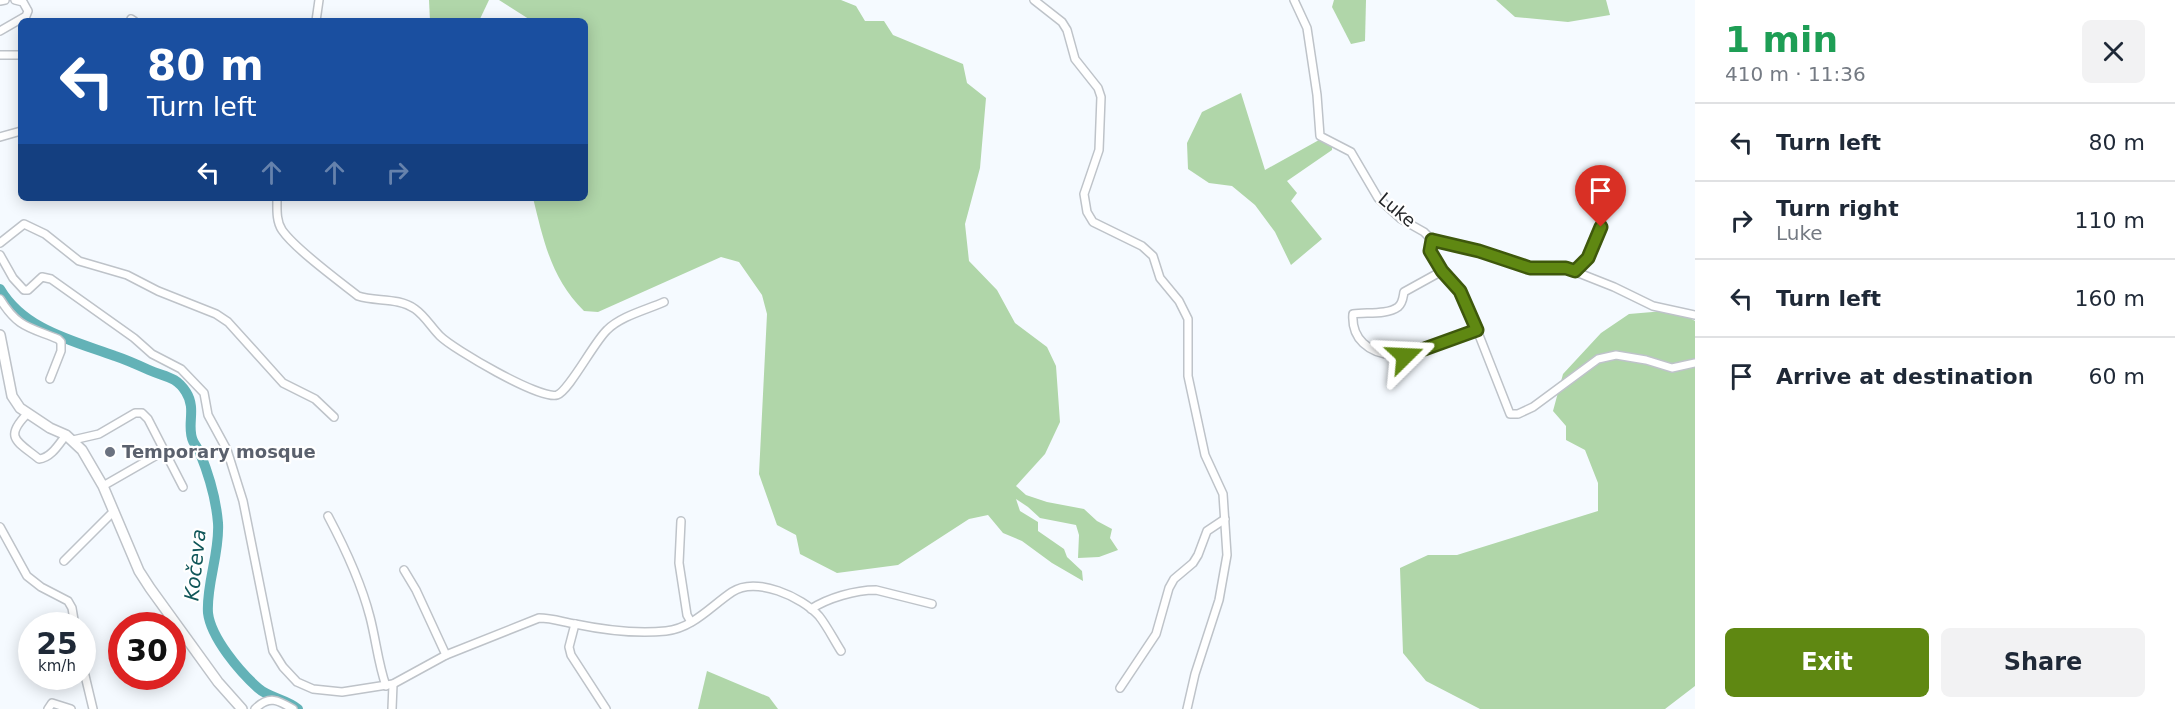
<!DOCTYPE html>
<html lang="en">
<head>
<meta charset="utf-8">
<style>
	:root { --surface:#fff; --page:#f2f2f3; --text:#1f2937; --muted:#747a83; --line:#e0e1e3; --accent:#5f8812 }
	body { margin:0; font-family:"DejaVu Sans",sans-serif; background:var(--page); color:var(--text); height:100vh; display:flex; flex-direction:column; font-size:22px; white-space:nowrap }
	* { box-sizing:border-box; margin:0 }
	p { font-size:20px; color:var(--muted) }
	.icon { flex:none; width:33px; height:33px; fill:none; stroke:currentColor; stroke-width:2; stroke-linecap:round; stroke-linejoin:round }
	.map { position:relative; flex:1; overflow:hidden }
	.sheet { display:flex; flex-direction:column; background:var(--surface); width:480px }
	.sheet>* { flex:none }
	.banner { position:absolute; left:18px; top:18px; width:570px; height:183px; border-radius:9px; box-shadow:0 3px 15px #0003; background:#1a4fa0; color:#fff; overflow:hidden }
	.speed { position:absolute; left:18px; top:612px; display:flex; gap:12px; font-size:30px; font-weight:700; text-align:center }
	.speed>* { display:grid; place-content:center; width:78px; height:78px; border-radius:50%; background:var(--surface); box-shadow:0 3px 15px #0003; line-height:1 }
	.speed small { font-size:15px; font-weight:400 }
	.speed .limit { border:9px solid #d22; background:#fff; color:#111 }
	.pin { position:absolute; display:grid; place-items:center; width:51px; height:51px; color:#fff; margin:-62px -26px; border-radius:50% 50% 50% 0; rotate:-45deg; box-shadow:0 0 6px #0007 }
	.pin .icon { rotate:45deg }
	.me { position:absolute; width:66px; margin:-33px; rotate:69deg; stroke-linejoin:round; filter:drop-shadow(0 0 4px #0008) }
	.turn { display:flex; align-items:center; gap:21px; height:126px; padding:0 30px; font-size:27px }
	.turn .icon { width:78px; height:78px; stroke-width:2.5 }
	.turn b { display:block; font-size:42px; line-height:51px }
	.lanes { display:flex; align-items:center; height:57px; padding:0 30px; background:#0003; justify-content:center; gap:30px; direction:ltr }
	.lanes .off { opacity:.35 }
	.round { display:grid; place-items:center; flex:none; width:63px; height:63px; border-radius:9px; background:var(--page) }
	.summary { display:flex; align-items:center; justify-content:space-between; height:102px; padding:0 30px }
	h1 { font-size:36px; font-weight:600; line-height:45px; color:#1e9e55 }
	.button { display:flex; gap:12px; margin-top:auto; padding:12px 30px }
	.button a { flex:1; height:69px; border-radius:9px; background:var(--accent); color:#fff; font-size:24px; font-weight:600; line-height:69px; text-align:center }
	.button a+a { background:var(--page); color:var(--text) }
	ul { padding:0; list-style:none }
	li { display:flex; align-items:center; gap:18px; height:78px; padding:0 30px; border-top:2px solid var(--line) }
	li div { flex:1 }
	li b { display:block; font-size:22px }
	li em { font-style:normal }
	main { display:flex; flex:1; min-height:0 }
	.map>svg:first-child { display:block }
	.green { fill:#b0d6a9 }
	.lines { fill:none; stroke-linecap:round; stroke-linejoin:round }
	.river { stroke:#63b2b7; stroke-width:10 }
	.minor-casing { stroke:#bec3c9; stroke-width:10 }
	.secondary-casing { stroke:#bec3c9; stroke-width:12 }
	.minor { stroke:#fff; stroke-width:7 }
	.secondary { stroke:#fff; stroke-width:9 }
	.route-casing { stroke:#3e580c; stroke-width:15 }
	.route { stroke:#5f8812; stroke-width:10 }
	.worship-dot { fill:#6b7280; stroke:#fff; stroke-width:2 }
	.labels { text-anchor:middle; stroke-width:4.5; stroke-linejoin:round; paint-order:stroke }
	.street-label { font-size:18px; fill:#25272a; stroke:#fff }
	.worship-label { font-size:18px; font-weight:bold; fill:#5b616d; stroke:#fff; text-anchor:start }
	.water-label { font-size:20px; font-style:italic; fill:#105659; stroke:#fff }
</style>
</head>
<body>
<main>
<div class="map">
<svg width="1695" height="709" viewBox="0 0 1695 709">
	<rect width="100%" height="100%" fill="#f5faff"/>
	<g class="green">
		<path d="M429,0H489L479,21H430Z"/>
		<path d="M499,0H841L856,6L865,21H884L893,35L963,64L967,83L986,98L980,168L965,224L969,261L997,290L1015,323L1047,347L1056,366L1060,422L1045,454L1016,486L1026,495L1047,502L1084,509L1097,521L1112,529L1110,538L1118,550L1099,557L1078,558L1079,535L1076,525L1040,518L1028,507L1016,499L1020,511L1038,522V531L1064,549L1067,557L1082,571L1083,581L1052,563L1022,541L1003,533L988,515L969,519L898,565L837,573L800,554L796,535L777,525L759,474L767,314L762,295L739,262L721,257L598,312L584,311C551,278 544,242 533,198H585V21H532Z"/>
		<path d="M1334,0H1366L1365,41L1351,44L1332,7Z"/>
		<path d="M1496,0H1606L1610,15L1568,22L1515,17Z"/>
		<path d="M1241,93L1265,170L1319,140L1332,145V150L1287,181L1297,193L1291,201L1322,239L1291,265L1275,232L1255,205L1232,186L1209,183L1188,169L1187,143L1202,112Z"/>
		<path d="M1676,310L1695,321V686L1665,709H1480L1426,681L1403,653L1400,568L1428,555H1457L1598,511V483L1585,450L1566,440V426L1553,411L1563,374L1601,333L1629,314Z"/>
		<path d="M707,671L769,697L778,709H698Z"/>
	</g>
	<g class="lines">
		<path class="river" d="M0,289C24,330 74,341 115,356C127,360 138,365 149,370C165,377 176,376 186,392C197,409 186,426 193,441C195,445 198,449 200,453C209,475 216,499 218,523C220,553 206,584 208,613C211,638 240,672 258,688C269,698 286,699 298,709"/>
		<defs>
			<g id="minor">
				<path d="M1034,0L1062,22L1067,30L1075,59L1098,88L1101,97L1099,150L1084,194L1087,212L1093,222L1142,246L1153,256L1160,278L1179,301L1188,319V376L1205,455L1223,494L1227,555L1219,600L1195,674L1187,709"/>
				<path d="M1294,0L1307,28L1317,95L1320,136L1351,152L1378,198L1401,219L1424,232L1432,240L1479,251L1531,268H1566L1614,287L1653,306L1695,315"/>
				<path d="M0,1L5,0"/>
				<path d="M131,19L134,21"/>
				<path d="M316,21L319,0"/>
				<path d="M0,31L26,16L28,11L23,2L15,0"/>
				<path d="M0,55H21"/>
				<path d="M0,137L21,131"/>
				<path d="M277,198C277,209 276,221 282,230C295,249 339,281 358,296C376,302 398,297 415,309C425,316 431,327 440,336C453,349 540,400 557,395C569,391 594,342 607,330C621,316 646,310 664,302"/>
				<path d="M1432,240L1430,251L1442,271L1460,291L1477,330"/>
				<path d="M0,243L24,224L45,234L79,261L127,275L158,291L216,314L228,322L283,383L315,399L334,417"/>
				<path d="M0,255L13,278L24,290H28L42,277L51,279L134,338L152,354L181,369L204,393L208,415L227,450L243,501L273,651L283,667L297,682L313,689L342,692L393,684L446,655L539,618C552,618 563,622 575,624C604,630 637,634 666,631C693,628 711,606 732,592C756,576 802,597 819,616C827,626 834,640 841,651"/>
				<path d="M1442,271L1404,292C1403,297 1403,303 1398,307C1387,315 1366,312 1353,314C1351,339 1369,353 1393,355C1397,355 1402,356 1407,355C1429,350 1454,337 1477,330L1510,414H1518L1533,407L1598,359L1616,355L1646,360L1672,368L1695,363"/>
				<path d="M1575,271L1588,258L1601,227"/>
				<path d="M0,299C18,328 29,327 58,339L61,342V351L50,379"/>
				<path d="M28,413C3,438 17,441 39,459C51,458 59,444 66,435"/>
				<path d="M73,440L99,434L135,413H142L148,419L183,487"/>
				<path d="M103,486L164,451"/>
				<path d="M328,516C345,548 361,582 370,617C376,640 378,663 386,686"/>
				<path d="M681,521L679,563L687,615L691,622"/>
				<path d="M0,527L27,576L41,587L68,601L72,608L75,626"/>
				<path d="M64,561L114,511"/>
				<path d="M404,570L416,590L446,655"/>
				<path d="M811,609C828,598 855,590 876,590L932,604"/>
				<path d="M575,624L569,647L571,655L606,709"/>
				<path d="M82,663L93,709"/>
				<path d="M1120,688L1156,634L1169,588L1174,579L1193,563L1198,555L1207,531L1225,519"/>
				<path d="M48,709L52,703L71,709"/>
				<path d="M255,709C269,695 278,700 293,709"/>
				<path d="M392,709L393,684"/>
			</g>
			<path id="secondary" d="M0,335L12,396L20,408L50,428L66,435L82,450L103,486L139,571L150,588L218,682L242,709"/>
		</defs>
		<use href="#minor" class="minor-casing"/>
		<use href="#secondary" class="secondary-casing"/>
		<use href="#minor" class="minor"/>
		<use href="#secondary" class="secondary"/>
	</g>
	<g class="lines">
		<defs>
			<path id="route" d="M1405,356L1477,330L1460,291L1442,271L1430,251L1432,240L1479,251L1530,268H1566L1575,271L1588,258L1601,227"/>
		</defs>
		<use href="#route" class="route-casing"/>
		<use href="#route" class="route"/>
	</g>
	<circle class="worship-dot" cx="110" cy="452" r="6"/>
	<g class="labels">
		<g class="street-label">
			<text transform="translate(1397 210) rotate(40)" y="6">Luke</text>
		</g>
		<g class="worship-label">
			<text x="122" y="458">Temporary mosque</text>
		</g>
		<g class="water-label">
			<text transform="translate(195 565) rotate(-84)" y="7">Kočeva</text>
		</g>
	</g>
</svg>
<div class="speed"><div>25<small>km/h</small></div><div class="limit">30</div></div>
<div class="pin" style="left:1601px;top:227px;background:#d93025"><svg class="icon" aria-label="arrive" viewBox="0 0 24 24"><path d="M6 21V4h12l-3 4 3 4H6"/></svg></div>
<svg class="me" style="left:1405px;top:356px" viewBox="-20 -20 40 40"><path d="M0-17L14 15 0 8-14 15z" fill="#5f8812" stroke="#fff" stroke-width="4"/></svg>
<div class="banner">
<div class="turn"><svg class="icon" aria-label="left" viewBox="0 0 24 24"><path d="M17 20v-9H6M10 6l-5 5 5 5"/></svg><div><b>80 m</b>Turn left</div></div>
<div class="lanes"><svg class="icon" aria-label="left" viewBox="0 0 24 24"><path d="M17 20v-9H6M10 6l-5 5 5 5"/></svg><svg class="icon off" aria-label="ahead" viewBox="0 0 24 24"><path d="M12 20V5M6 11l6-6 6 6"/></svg><svg class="icon off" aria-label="ahead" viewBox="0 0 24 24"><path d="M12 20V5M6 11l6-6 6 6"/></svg><svg class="icon off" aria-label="right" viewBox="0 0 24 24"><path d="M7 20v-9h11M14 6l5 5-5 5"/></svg></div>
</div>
</div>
<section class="sheet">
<div class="summary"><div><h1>1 min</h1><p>410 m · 11:36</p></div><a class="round"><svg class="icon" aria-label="close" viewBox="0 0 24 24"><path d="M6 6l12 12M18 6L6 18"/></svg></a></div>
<ul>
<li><svg class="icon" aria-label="left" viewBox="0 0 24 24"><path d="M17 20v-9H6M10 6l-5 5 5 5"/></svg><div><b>Turn left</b></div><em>80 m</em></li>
<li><svg class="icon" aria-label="right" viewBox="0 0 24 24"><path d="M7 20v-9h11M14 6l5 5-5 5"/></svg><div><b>Turn right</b><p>Luke</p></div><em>110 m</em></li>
<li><svg class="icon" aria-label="left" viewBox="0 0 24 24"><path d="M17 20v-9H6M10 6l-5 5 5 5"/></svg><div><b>Turn left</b></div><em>160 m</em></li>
<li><svg class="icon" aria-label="arrive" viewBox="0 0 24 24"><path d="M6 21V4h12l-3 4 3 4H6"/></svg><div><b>Arrive at destination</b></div><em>60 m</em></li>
</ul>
<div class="button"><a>Exit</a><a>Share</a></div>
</section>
</main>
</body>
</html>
